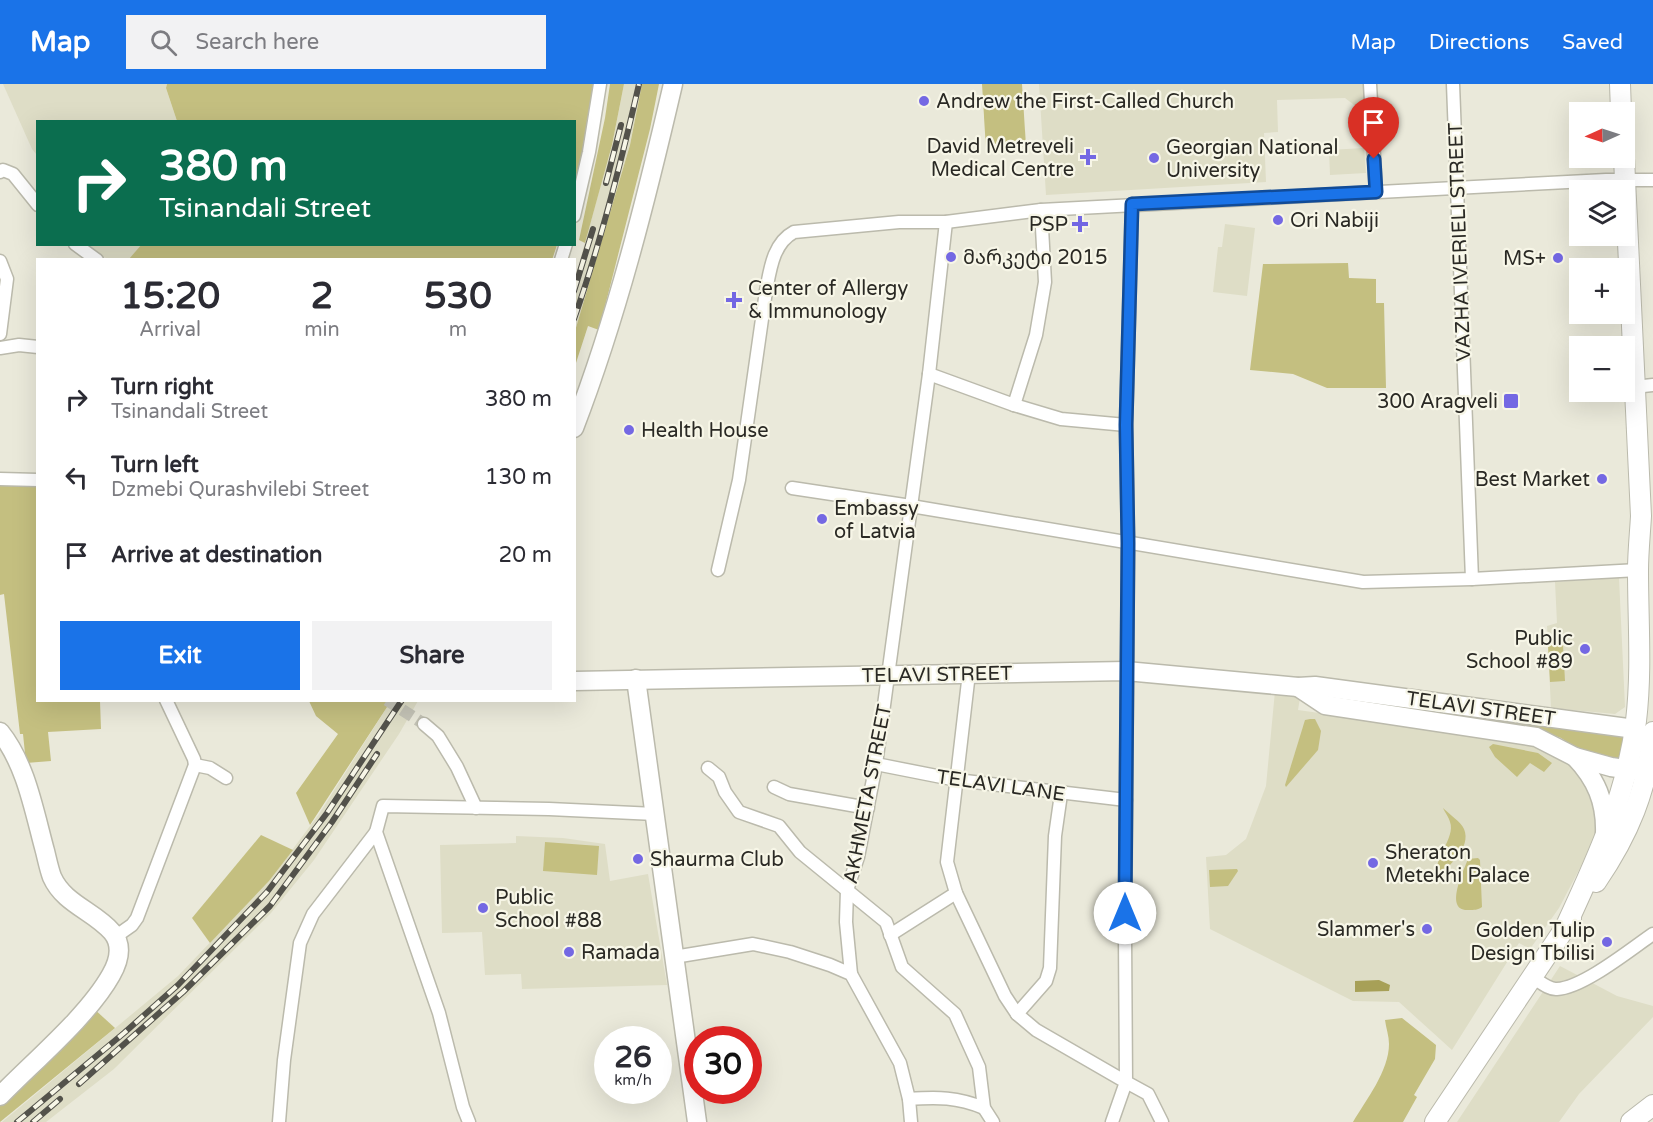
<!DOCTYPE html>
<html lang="en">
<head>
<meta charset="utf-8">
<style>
	:root { --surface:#fff; --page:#f2f2f3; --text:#2b2b33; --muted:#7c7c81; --accent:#1a73e8 }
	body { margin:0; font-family:"Varela Round","Noto Sans Georgian",sans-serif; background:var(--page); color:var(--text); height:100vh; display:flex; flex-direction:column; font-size:22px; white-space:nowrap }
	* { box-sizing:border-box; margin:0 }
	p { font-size:20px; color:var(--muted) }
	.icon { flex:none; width:33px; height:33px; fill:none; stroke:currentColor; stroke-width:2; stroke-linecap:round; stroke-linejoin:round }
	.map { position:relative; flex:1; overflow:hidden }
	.panel { position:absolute; left:36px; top:174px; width:540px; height:444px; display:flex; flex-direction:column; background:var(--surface); border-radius:0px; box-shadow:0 6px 24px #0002 }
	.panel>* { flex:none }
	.top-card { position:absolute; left:36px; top:36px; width:540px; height:126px; border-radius:0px; box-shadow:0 6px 24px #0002; background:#0b6e4f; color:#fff; overflow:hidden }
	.needle { width:39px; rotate:267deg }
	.controls { position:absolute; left:1569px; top:18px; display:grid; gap:12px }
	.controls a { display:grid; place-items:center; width:66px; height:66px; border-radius:0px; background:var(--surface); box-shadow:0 6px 24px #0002; font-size:30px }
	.speed { position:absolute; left:594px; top:942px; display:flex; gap:12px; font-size:30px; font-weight:700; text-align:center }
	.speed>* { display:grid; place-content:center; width:78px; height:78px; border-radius:50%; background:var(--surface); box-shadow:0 6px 24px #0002; line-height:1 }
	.speed small { font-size:15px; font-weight:400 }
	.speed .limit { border:9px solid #d22; background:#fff; color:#111 }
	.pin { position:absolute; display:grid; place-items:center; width:51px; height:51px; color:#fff; margin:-62px -26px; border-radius:50% 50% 50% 0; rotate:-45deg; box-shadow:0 0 6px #0007 }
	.pin .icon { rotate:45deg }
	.me { position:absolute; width:66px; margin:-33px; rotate:0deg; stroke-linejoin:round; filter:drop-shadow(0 0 4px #0008) }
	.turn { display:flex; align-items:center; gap:21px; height:126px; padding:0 24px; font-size:27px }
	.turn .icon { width:78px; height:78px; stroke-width:2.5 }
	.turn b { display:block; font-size:42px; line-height:51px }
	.eta { display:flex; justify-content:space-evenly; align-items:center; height:102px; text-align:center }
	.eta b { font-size:36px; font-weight:700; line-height:42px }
	.cta { display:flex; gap:12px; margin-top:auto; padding:12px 24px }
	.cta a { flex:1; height:69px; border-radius:0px; background:var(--accent); color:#fff; font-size:24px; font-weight:700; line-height:69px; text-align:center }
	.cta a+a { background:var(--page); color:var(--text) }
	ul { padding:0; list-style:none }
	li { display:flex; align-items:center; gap:18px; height:78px; padding:0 24px }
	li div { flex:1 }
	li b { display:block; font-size:22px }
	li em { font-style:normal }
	header { display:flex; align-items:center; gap:36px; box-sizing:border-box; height:84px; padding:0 30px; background:var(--accent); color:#fff }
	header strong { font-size:28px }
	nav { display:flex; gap:33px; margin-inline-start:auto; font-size:21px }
	.search { width:420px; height:54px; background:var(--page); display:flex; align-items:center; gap:15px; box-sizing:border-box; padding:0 21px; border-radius:0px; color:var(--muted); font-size:22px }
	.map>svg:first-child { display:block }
	.built { fill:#deddc6 }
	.green { fill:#c4bf80 }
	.water { fill:#a7a057 }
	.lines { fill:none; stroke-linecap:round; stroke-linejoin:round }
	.street-tunnel { stroke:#c4c3b6; stroke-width:12; stroke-dasharray:12 6; stroke-linecap:butt }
	.street-casing { stroke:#bbbaac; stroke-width:15 }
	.secondary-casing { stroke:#bbbaac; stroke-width:21 }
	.primary-casing { stroke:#bbbaac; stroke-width:22 }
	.street { stroke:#fff; stroke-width:12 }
	.secondary { stroke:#fff; stroke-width:18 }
	.primary { stroke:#fff; stroke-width:20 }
	.rail-casing { stroke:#53524b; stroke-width:6 }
	.rail { stroke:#f7f6e7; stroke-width:4; stroke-dasharray:11; stroke-linecap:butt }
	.route-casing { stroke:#114b97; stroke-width:15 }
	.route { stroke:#1a73e8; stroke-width:10 }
	.poi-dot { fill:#7468e3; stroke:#f7f6e7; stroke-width:2 }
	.labels { text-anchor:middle; stroke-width:4.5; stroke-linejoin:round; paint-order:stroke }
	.poi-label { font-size:20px; fill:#2a2924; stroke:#f7f6e7; text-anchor:start }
	.street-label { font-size:20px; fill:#2a2924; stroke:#f7f6e7 }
</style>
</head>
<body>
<header>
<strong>Map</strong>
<div class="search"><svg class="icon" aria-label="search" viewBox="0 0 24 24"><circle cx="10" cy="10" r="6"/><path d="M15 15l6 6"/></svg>Search here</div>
<nav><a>Map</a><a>Directions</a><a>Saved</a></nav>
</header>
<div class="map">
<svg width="1653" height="1038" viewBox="0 0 1653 1038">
	<rect width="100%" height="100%" fill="#eae9da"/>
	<g class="built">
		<path d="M3,0H167L166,4L177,37L38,38L37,71L32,65Z"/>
		<path d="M624,0H642L630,61L575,247V194L612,61Z"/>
		<path d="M1039,0H1365L1367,31L1345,14L1277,16L1278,48L1264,49L1266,98L1046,111Z"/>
		<path d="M1364,64L1366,89L1330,91L1329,66Z"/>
		<path d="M1225,140L1255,144L1247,212L1213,208L1218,163H1222Z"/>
		<path d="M85,161H142L129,176L110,175L99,172Z"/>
		<path d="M1619,494L1625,623L1615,630L1551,624L1547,542L1557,539L1555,498Z"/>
		<path d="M1275,607L1301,608L1298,626L1524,658L1561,672L1592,702L1599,738L1591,763L1559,824L1530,865L1519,859L1452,966L1399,918L1353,917L1210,845L1206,773L1226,771L1246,755L1266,702Z"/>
		<path d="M391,617H418L399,650L314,776L271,829L114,985L46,1038H2L178,892L269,797L319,730Z"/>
		<path d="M516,752L563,754L605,760L610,797L648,790L667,901L522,905L521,890L485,891L482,848L442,849L440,761L516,759Z"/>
		<path d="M1560,882L1617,912L1653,922V933L1579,1010L1559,1038H1457Z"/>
	</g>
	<g class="green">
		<path d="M167,0H595L582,76L575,102L574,38L177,37L166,4Z"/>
		<path d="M610,0H624L612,61L585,159L579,156L605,34Z"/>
		<path d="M642,0H659L650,45L599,246L588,242L575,282V247L630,61Z"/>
		<path d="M982,0H1022L1026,62L986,65Z"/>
		<path d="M142,160H557V161L552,176L129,175Z"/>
		<path d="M1348,179L1349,194L1376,195V219H1384L1386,304H1327L1293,290L1250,286L1263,180Z"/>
		<path d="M0,399L37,401L38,616L100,617L101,645L48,648L51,677L26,679L23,650H20L4,510L0,511Z"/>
		<path d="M1548,561H1563L1565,597L1550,598Z"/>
		<path d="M309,617H391L310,741L296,709L338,650L316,632Z"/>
		<path d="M1420,624L1622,650L1626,655L1622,676L1587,672L1561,654L1535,644L1420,628Z"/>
		<path d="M1310,635H1315L1321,647L1318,666L1286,703L1285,701L1305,636Z"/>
		<path d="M1493,660L1538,669L1552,679L1544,688L1530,679L1517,693L1495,673L1489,663Z"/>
		<path d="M1443,724C1449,730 1461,738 1464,745C1472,764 1448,782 1437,794C1432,775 1456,754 1450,738C1449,733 1445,729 1443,724Z"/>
		<path d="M261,751L293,766L269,797L210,859L192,834Z"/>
		<path d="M545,758L599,762L597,791L543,787Z"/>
		<path d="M1478,774L1480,776L1482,823C1478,826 1474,826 1469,826C1443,828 1464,786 1468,775Z"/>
		<path d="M1237,785L1238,787L1228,802L1210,803L1209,786Z"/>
		<path d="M93,924L115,944L0,1038V1019Z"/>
		<path d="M1402,934L1436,961L1435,975L1414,1011L1417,1013L1403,1038H1353C1366,1016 1389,987 1389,960C1389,952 1386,944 1385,936Z"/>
	</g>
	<path class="water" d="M1379,896L1390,901L1389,907L1355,908V897Z"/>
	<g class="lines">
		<path class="street-tunnel" d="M387,616L424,640"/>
		<defs>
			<g id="street">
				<path d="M1370,0L1376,108"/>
				<path d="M1453,0L1472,495"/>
				<path d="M0,88L3,86L13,90L38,121"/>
				<path d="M1132,120L1126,341L1128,459L1125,852L1126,998L1148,1010L1162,1038"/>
				<path d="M574,132L589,68L600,0"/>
				<path d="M75,160L97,176"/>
				<path d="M561,176L566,160"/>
				<path d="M0,177L7,195L0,250"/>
				<path d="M0,264L19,261L38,263"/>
				<path d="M929,290L1014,321L1061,335L1126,341"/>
				<path d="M1634,303L1653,301"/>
				<path d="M1014,321L1036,251L1045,198L1041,126"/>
				<path d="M0,395L38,396"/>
				<path d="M792,404L911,422L1363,498L1472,495L1638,486"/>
				<path d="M718,486L739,396L766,207C770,186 773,159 794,148L899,138H946L1041,126L1606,96H1653"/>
				<path d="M969,589L947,778L956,809L1005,912L1017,930L1036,946L1126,998L1112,1038"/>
				<path d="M424,640L438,652L457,683L476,724"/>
				<path d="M876,680L957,696L1126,716"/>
				<path d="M195,681L210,684L226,694"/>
				<path d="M708,684L719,693L725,708L739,728L779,742L800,768L886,838L902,883L955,930L979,983L984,1024L993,1038"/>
				<path d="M774,703L789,710L868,724"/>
				<path d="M890,851L956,809"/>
				<path d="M115,853L132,841L137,834L195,681L194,675L166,616"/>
				<path d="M674,873L753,860L790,868L830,881L851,890L900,979L909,1015L911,1038"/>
				<path d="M851,890L846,838L847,806L858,773L876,680L929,290L946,138"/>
				<path d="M1532,893C1539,897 1549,906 1557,905C1583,904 1631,865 1653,850"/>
				<path d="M1017,930L1046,897L1050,884L1055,752L1061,710"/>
				<path d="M909,1015C938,1013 957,1013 984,1024"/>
				<path d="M279,1038L284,976L300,859L313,830L376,748"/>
				<path d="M469,1038L463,1023L439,929L376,748L383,722L549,725L655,730"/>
			</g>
			<g id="secondary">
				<path d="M574,344C617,232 646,116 673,0"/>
				<path d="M636,595L697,1038"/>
				<path d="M574,597L1126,587L1298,603L1315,602L1635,645L1642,657"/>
				<path d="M1298,603L1325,621L1536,653L1575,673L1611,683L1639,687"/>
				<path d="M0,648C26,680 34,727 45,767C47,775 49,785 52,793C64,820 94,827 112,848C123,861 119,877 111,891C88,932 34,977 0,1012"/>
				<path d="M1575,673C1596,695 1606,718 1605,749"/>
			</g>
			<g id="primary">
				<path d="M1620,0L1621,28"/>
				<path d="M1596,798C1629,750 1647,706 1653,648"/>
				<path d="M1565,844C1596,777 1627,711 1636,637C1642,587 1638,537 1638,487C1638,468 1640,450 1641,432L1624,74"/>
				<path d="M1435,1038L1571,835"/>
				<path d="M1631,1038L1653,1021"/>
			</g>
		</defs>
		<use href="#street" class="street-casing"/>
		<use href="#secondary" class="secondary-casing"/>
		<use href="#primary" class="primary-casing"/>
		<use href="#street" class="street"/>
		<use href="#secondary" class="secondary"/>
		<use href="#primary" class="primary"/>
		<defs>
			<g id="rail">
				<path d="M606,99L621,41"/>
				<path d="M574,207L593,145"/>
				<path d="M574,235C601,158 621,79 639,0"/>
				<path d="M79,1000L183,908L270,822L332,738L377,670"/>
				<path d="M17,1038L124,949L178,901L267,808L327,729L402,616"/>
				<path d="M33,1038L60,1015"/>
			</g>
		</defs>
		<use href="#rail" class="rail-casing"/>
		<use href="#rail" class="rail"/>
	</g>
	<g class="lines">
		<defs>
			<path id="route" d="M1125,829L1128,459L1126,341L1132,120L1376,108L1374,75"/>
		</defs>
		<use href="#route" class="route-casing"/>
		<use href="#route" class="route"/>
	</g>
	<g class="poi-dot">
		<circle cx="924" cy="17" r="6"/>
		<path d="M1085 64h6v6h6v6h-6v6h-6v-6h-6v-6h6z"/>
		<circle cx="1154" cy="74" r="6"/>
		<circle cx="1278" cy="136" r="6"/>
		<path d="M1077 131h6v6h6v6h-6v6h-6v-6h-6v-6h6z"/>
		<circle cx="951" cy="173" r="6"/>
		<circle cx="1558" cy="174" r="6"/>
		<path d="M731 207h6v6h6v6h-6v6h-6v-6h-6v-6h6z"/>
		<rect x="1503" y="309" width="16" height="16" rx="3"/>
		<circle cx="629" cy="346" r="6"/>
		<circle cx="1602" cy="395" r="6"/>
		<circle cx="822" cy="435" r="6"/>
		<circle cx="1585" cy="565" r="6"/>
		<circle cx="638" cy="775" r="6"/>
		<circle cx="1373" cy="779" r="6"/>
		<circle cx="483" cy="824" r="6"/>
		<circle cx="1427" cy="845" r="6"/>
		<circle cx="1607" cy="858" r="6"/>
		<circle cx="569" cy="868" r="6"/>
	</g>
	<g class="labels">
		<g class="poi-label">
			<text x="936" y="24">Andrew the First-Called Church</text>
			<text x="1074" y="69" text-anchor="end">David Metreveli<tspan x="1074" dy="23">Medical Centre</tspan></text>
			<text x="1166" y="70">Georgian National<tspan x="1166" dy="23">University</tspan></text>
			<text x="1290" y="143">Ori Nabiji</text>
			<text x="1068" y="147" text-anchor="end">PSP</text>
			<text x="963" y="180">მარკეტი 2015</text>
			<text x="1546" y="181" text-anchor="end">MS+</text>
			<text x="748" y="211">Center of Allergy<tspan x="748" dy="23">&amp; Immunology</tspan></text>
			<text x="1498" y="324" text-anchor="end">300 Aragveli</text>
			<text x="641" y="353">Health House</text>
			<text x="1590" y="402" text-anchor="end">Best Market</text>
			<text x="834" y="431">Embassy<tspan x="834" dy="23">of Latvia</tspan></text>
			<text x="1573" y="561" text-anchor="end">Public<tspan x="1573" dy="23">School #89</tspan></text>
			<text x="1385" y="775">Sheraton<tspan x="1385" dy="23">Metekhi Palace</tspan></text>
			<text x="650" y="782">Shaurma Club</text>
			<text x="495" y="820">Public<tspan x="495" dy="23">School #88</tspan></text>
			<text x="1415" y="852" text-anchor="end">Slammer's</text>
			<text x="1595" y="853" text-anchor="end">Golden Tulip<tspan x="1595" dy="23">Design Tbilisi</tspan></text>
			<text x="581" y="875">Ramada</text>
		</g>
		<g class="street-label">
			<text transform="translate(1459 158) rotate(-92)" y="7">VAZHA IVERIELI STREET</text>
			<text transform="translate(937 590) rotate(-1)" y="7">TELAVI STREET</text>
			<text transform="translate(1481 624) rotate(8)" y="7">TELAVI STREET</text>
			<text transform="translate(1001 701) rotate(8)" y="7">TELAVI LANE</text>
			<text transform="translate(867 710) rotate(-79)" y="7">AKHMETA STREET</text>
		</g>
	</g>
</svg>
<div class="controls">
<a><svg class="needle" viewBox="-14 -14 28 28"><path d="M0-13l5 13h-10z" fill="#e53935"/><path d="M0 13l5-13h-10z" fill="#7c7c81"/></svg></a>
<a><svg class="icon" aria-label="layers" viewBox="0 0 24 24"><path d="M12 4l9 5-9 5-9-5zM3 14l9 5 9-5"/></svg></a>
<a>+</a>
<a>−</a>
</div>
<div class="speed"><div>26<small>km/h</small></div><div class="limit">30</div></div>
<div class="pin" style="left:1374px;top:75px;background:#d93025"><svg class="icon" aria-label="arrive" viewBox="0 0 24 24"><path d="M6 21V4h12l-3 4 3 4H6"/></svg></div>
<svg class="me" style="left:1125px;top:829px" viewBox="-20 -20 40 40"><circle r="19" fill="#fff"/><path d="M0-13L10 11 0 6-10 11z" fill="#1a73e8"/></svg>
<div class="top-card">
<div class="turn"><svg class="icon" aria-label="right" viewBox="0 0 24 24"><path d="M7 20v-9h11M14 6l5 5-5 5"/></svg><div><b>380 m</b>Tsinandali Street</div></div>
</div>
<section class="panel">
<div class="eta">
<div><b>15:20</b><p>Arrival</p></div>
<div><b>2</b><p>min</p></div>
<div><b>530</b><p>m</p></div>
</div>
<ul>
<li><svg class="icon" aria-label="right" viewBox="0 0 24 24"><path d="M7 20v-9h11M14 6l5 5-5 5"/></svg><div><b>Turn right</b><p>Tsinandali Street</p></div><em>380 m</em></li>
<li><svg class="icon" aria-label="left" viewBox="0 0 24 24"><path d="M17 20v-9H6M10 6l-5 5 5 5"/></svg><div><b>Turn left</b><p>Dzmebi Qurashvilebi Street</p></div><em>130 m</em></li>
<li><svg class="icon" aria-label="arrive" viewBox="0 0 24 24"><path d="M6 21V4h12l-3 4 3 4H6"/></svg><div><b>Arrive at destination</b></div><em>20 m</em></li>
</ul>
<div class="cta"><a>Exit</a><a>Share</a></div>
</section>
</div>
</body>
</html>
